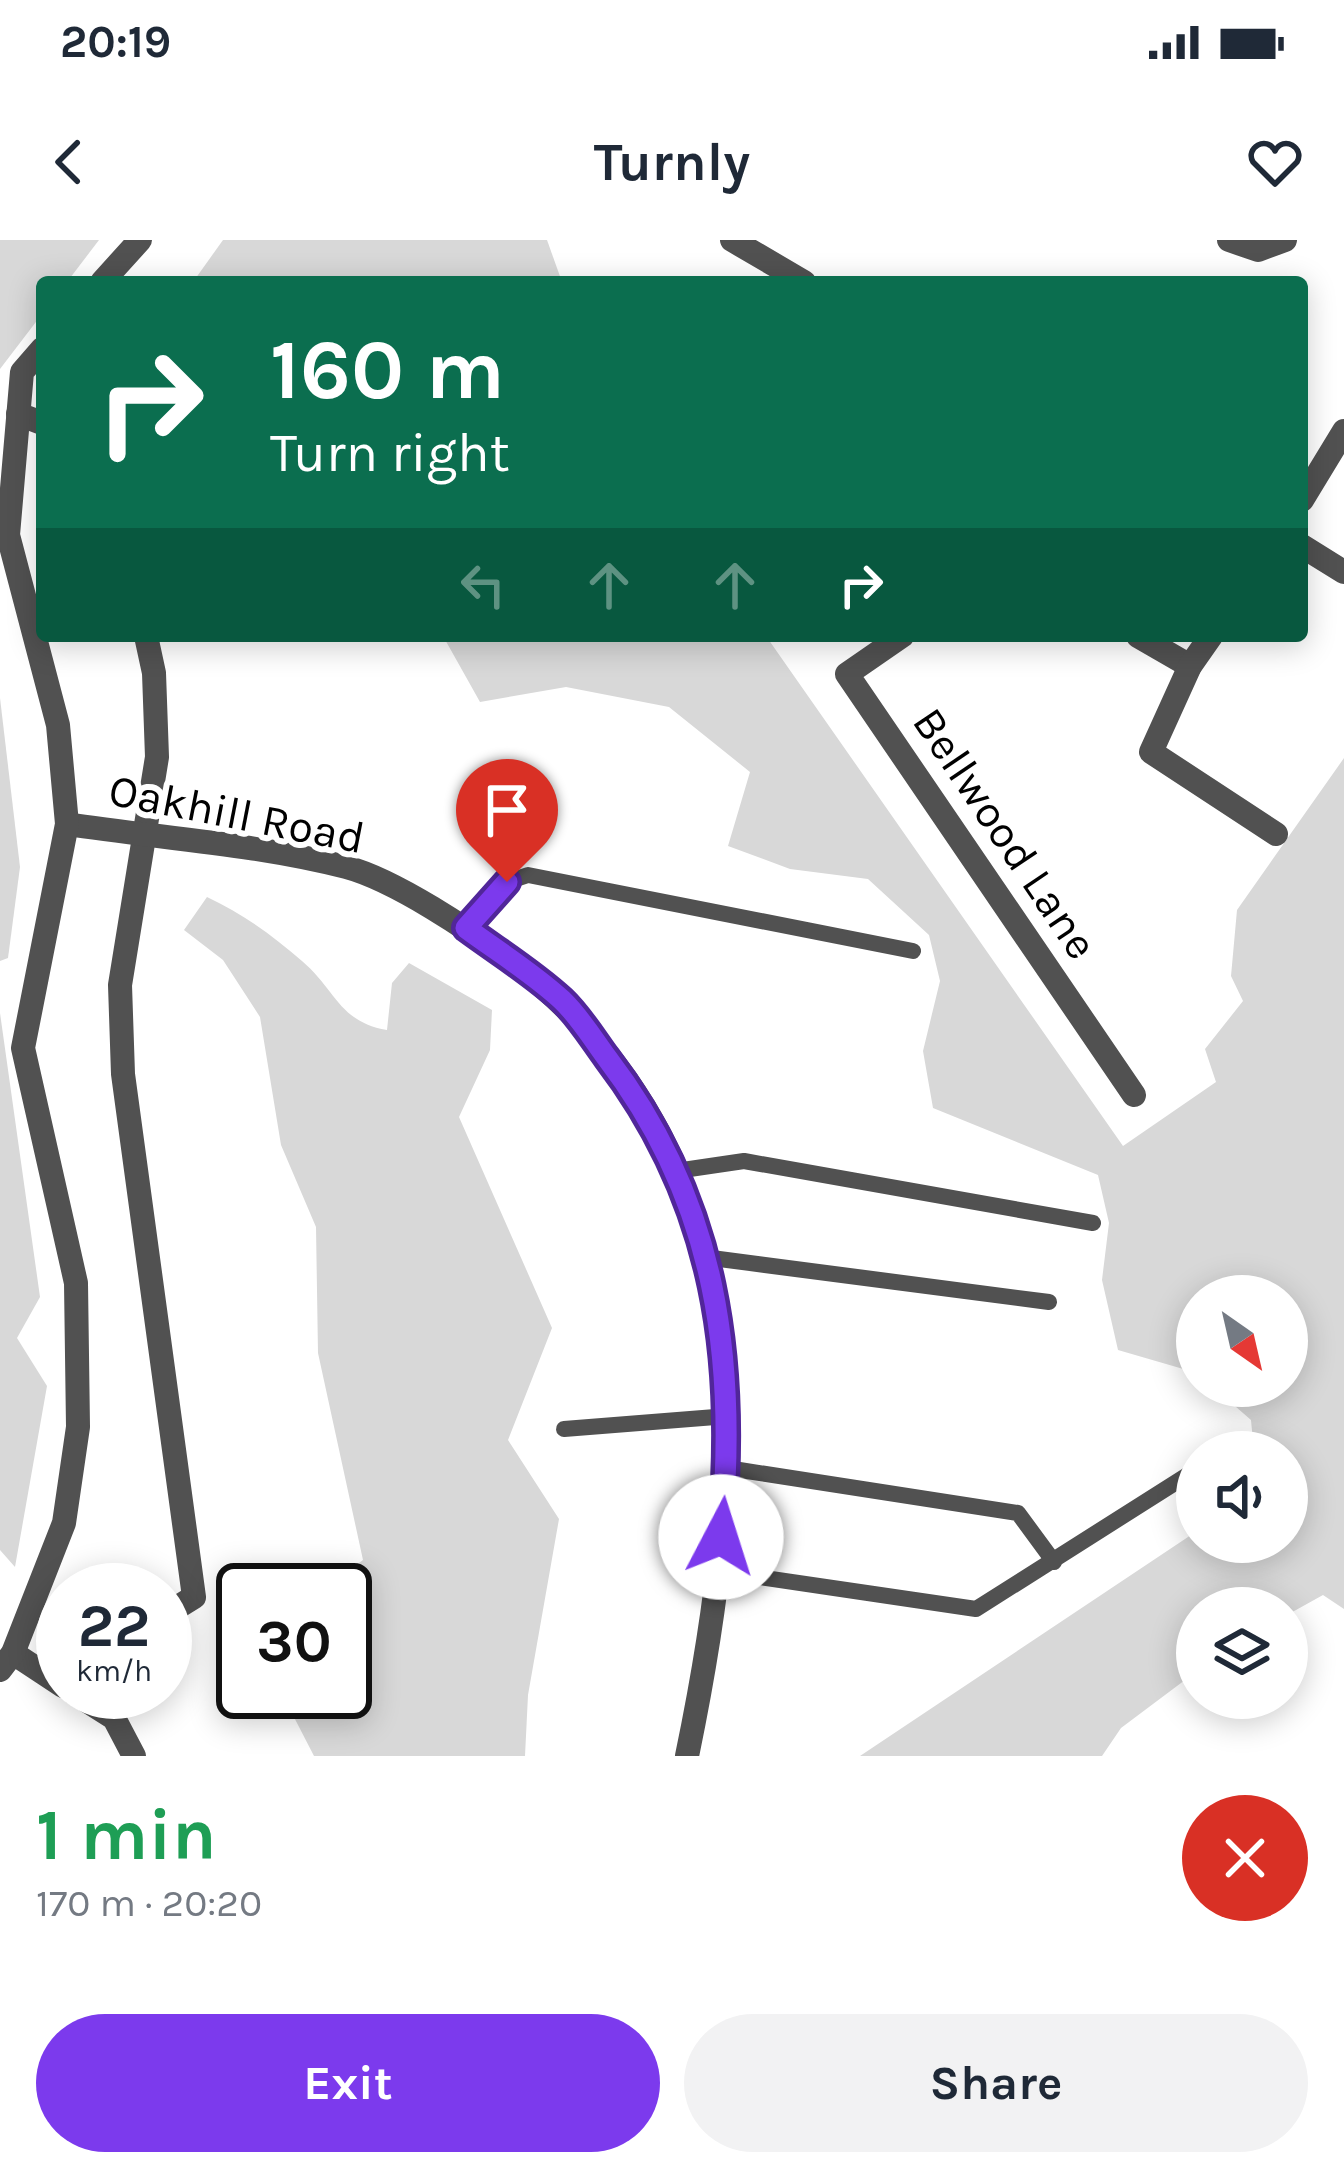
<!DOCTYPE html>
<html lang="en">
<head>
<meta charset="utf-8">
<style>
	:root { --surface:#fff; --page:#f2f2f3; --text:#1f2937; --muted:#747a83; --accent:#7c3aed }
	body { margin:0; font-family:Karla,sans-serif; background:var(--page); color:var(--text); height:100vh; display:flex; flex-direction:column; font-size:45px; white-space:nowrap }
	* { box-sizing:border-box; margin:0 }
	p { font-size:39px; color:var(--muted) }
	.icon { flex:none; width:66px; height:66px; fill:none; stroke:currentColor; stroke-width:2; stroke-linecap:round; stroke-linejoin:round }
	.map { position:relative; height:1516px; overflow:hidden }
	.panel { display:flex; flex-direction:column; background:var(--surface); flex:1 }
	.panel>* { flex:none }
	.top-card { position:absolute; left:36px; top:36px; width:1272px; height:366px; border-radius:12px; box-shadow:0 6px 30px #0003; background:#0b6e4f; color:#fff; overflow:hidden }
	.needle { width:78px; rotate:146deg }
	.controls { position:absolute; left:1176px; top:1035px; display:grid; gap:24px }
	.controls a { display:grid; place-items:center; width:132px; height:132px; border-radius:50%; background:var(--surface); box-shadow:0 6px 30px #0003; font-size:60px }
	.speed { position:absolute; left:36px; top:1323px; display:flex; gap:24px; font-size:60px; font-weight:700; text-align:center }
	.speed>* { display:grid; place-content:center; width:156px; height:156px; border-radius:50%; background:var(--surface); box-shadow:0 6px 30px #0003; line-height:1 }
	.speed small { font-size:30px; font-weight:400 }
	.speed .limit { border:6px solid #111; border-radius:18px; background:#fff; color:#111 }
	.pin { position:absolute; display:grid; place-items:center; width:102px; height:102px; color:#fff; margin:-123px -51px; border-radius:50% 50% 50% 0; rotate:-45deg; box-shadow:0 0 12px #0007 }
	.pin .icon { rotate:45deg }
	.me { position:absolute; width:132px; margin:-66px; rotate:5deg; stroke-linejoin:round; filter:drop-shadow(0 0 9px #0008) }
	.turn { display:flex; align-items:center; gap:42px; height:252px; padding:0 36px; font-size:54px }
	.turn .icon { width:156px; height:156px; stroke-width:2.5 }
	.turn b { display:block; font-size:84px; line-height:102px }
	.lanes { display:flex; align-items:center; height:114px; padding:0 36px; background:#0003; justify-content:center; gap:60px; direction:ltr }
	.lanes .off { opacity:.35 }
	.round { display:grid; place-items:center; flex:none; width:126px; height:126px; border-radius:63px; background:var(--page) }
	.headline { display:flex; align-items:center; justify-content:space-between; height:204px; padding:0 36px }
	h1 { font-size:72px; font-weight:700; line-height:90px; color:#1e9e55 }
	.cta { display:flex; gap:24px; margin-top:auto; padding:24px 36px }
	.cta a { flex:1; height:138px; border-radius:72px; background:var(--accent); color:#fff; font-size:48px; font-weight:700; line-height:138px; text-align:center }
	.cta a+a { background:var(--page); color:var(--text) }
	.status { display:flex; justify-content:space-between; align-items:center; height:84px; padding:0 60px; background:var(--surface); direction:ltr }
	.status svg { height:33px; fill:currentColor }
	header { display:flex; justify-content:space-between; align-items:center; height:156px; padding:0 36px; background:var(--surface); font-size:54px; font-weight:700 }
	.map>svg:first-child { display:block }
	.green { fill:#d8d8d8 }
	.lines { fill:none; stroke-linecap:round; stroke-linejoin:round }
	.service { stroke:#515151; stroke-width:16 }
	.minor { stroke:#515151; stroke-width:24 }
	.route-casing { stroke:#51269a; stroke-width:30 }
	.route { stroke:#7c3aed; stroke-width:21 }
	.labels { text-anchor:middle; stroke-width:12; stroke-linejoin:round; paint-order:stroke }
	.street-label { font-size:45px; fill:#000; stroke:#fff }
</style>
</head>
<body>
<div class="status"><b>20:19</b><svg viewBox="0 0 49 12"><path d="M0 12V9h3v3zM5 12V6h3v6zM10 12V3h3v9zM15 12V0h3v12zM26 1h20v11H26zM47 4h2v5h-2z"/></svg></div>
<header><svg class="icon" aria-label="back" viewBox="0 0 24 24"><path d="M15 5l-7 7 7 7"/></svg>Turnly<svg class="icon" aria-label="heart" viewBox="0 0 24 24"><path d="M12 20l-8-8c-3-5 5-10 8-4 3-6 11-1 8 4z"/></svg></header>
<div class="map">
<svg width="1344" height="1516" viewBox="0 0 1344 1516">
	<rect width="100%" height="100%" fill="#fff"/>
	<g class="green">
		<path d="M0,0H99L67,42H42V74L0,129Z"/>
		<path d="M223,0H547L562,42H193Z"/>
		<path d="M443,396H766L1123,906L1216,842L1205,809L1243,761L1231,736L1237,670L1344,518V1369L1323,1355L1287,1375V1368H1197V1431L1121,1488L1102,1516H860L1197,1291V1302H1287V1212H1254L1251,1180L1212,1146H1287V1056H1197V1133L1118,1110L1102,1040L1109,983L1098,935L933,868L923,811L940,741L929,695L868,639L790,629L728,606L750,532L669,467L566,447L480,462Z"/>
		<path d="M0,458L20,627L8,718L0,721Z"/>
		<path d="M207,657C243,674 272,695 302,721C336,750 339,782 387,790L392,743L409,723L492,770L490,810L459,877L552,1088L508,1200L559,1279L528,1455L525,1516H314L281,1452H345V1350H322L363,1320L318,1113L316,987L281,905L260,777L223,720L184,690Z"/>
		<path d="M0,773L40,1057L17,1098L47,1146L15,1327L0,1310Z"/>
	</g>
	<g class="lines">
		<g class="service">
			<path d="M466,688L507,642L528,635L913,711"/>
			<path d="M676,931L744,921L1093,983"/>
			<path d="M704,1017L1049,1062"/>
			<path d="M564,1189L728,1176"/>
			<path d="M727,1228L1018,1273L1054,1322"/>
			<path d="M718,1331L976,1369L1197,1229"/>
		</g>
		<g class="minor">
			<path d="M732,0L804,42"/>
			<path d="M1229,0L1258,10L1285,0"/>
			<path d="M102,42L140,0"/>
			<path d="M18,174L42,183"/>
			<path d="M1302,260L1344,191"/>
			<path d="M1302,306L1344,332"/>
			<path d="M146,396L154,433L157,517L120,745L123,834L194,1357L165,1375"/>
			<path d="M902,396L847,434L1134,855"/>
			<path d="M1138,396L1190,426"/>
			<path d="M1211,396L1190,426L1151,512L1276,594"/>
			<path d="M67,584C159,598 257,604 346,627C395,640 471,691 512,722C771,918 746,1231 687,1516"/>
			<path d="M13,1413L63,1446"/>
			<path d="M0,1430L13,1413L64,1283L78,1187L76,1043L23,808L67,584L58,485L8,295L22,132L42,109"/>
			<path d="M73,1452L114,1478L134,1516"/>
		</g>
	</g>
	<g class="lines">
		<defs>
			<path id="route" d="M507,642L466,688C497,711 533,733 562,760C579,776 593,799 607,818C717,962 738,1121 721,1297"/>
		</defs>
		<use href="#route" class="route-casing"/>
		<use href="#route" class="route"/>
	</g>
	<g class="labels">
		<g class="street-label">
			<text transform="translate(237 573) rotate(11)" y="16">Oakhill Road</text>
			<text transform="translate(1006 593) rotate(56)" y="16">Bellwood Lane</text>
		</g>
	</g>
</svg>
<div class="controls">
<a><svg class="needle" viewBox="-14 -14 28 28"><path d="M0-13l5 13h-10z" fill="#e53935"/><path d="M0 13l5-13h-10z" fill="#747a83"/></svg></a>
<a><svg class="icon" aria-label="sound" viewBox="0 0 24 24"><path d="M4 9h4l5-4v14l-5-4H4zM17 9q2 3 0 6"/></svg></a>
<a><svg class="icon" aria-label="layers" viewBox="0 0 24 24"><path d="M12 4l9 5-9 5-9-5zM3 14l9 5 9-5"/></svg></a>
</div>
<div class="speed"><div>22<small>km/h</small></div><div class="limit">30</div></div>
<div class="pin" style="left:507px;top:642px;background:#d93025"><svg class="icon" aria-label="arrive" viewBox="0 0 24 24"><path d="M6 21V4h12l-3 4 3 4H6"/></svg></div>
<svg class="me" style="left:721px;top:1297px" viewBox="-20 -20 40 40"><circle r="19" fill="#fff"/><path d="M0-13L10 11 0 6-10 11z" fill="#7c3aed"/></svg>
<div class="top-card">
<div class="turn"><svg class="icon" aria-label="right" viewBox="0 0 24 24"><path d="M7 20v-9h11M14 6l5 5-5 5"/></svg><div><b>160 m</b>Turn right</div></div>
<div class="lanes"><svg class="icon off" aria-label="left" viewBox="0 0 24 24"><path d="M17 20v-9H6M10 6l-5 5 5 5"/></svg><svg class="icon off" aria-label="ahead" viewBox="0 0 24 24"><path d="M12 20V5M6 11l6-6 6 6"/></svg><svg class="icon off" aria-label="ahead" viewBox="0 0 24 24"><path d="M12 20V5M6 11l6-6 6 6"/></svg><svg class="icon" aria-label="right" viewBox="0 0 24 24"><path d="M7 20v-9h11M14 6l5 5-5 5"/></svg></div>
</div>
</div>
<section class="panel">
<div class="headline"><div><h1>1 min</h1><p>170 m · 20:20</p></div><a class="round" style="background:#d93025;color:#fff"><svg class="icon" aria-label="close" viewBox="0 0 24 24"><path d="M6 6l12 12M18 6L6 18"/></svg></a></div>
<div class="cta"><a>Exit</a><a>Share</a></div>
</section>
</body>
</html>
